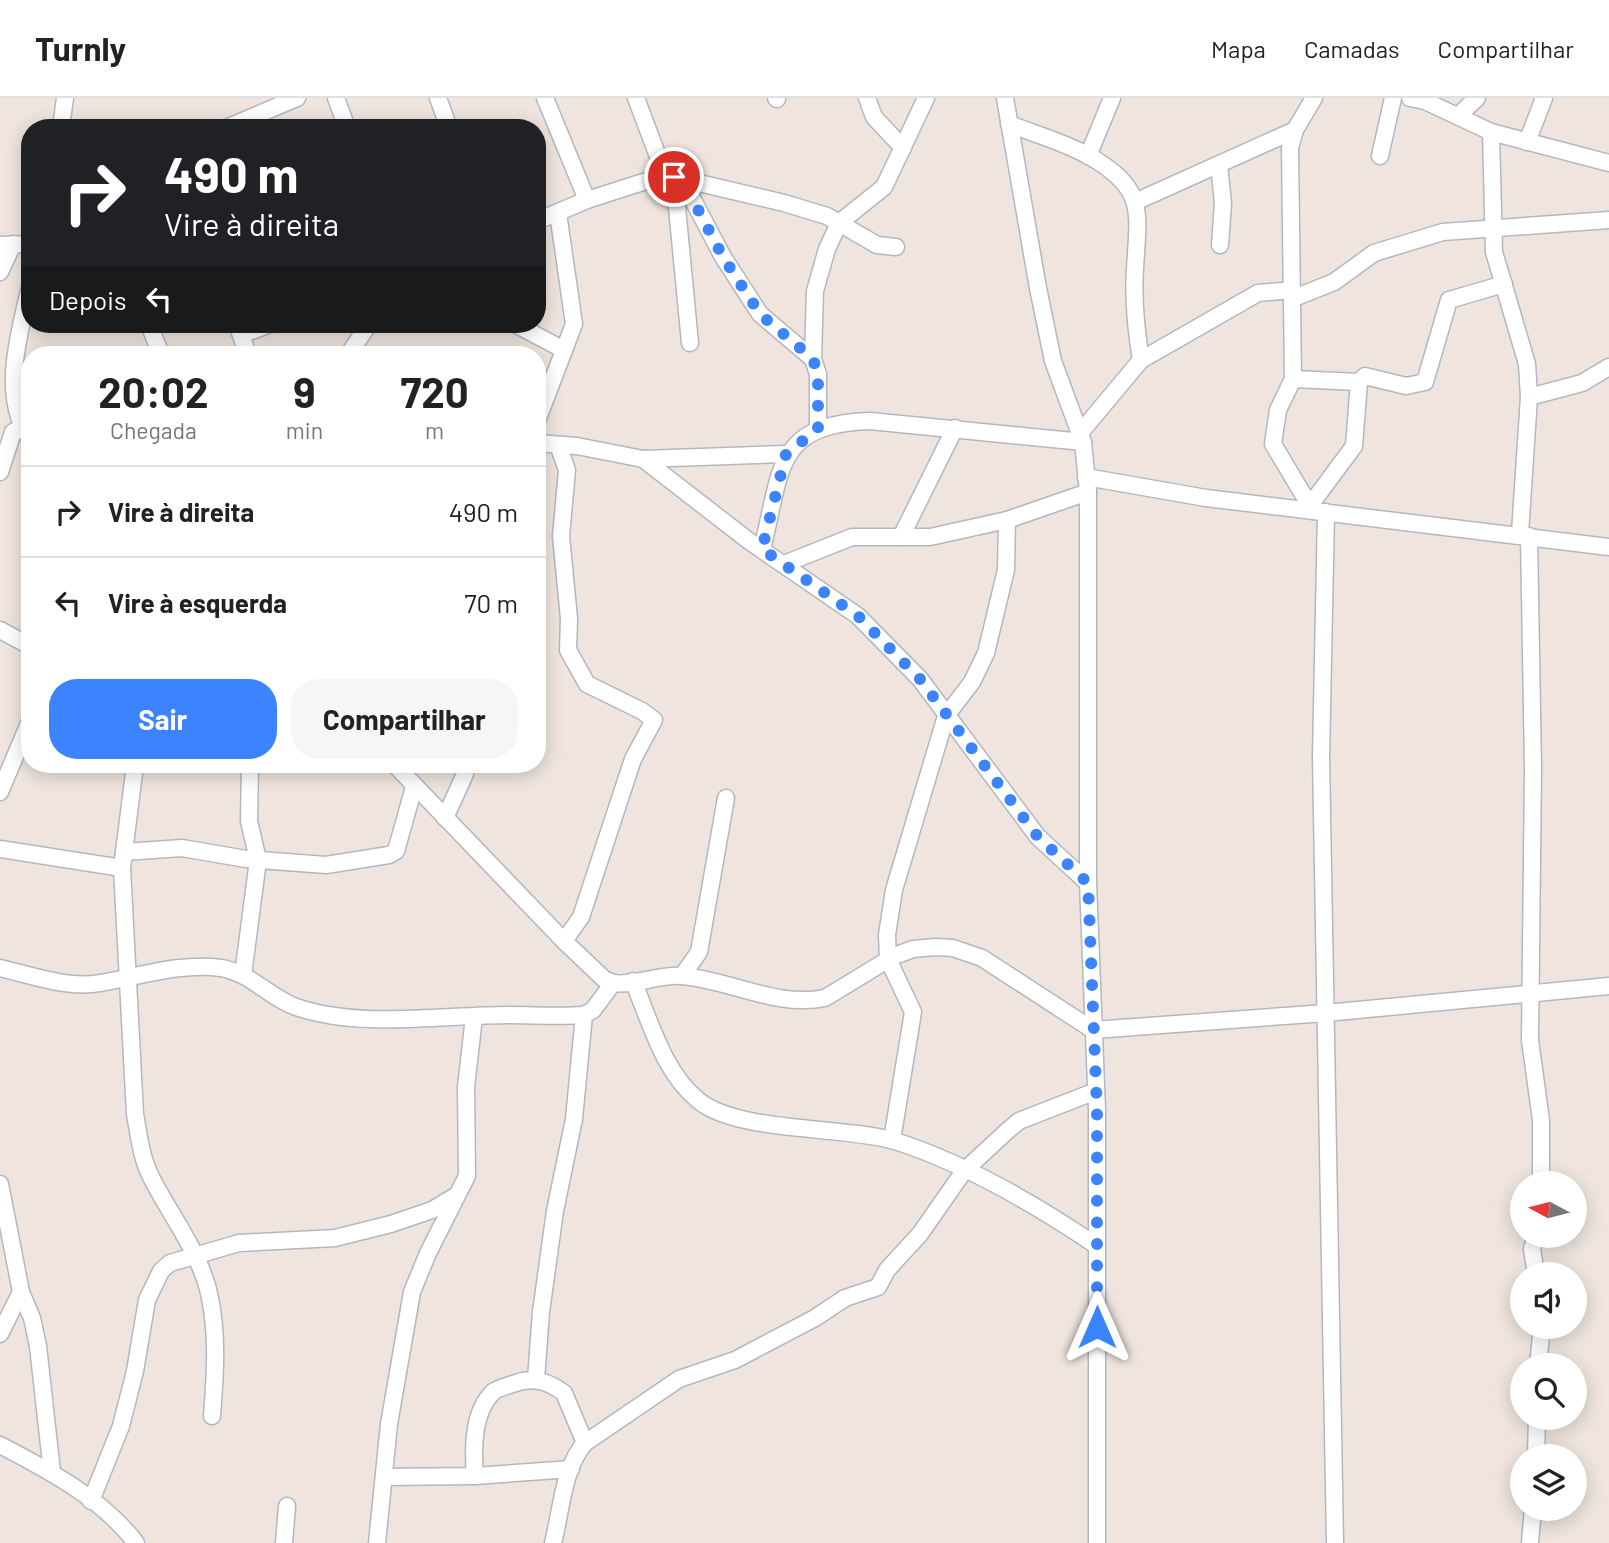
<!DOCTYPE html>
<html lang="pt">
<head>
<meta charset="utf-8">
<style>
	:root { --surface:#fff; --page:#f6f6f6; --text:#222; --muted:#767676; --line:#e0e0e0; --accent:#3c83ff }
	body { margin:0; font-family:Barlow,sans-serif; background:var(--page); color:var(--text); height:100vh; display:flex; flex-direction:column; font-size:26px; white-space:nowrap }
	* { box-sizing:border-box; margin:0 }
	p { font-size:23px; color:var(--muted) }
	.icon { flex:none; width:38px; height:38px; fill:none; stroke:currentColor; stroke-width:2; stroke-linecap:round; stroke-linejoin:round }
	.map { position:relative; flex:1; overflow:hidden }
	.side { position:absolute; left:21px; top:248px; width:525px; height:427px; display:flex; flex-direction:column; background:var(--surface); border-radius:28px; box-shadow:0 4px 18px #0003 }
	.side>* { flex:none }
	.hud { position:absolute; left:21px; top:21px; width:525px; height:214px; border-radius:28px; box-shadow:0 4px 18px #0003; background:#202124; color:#fff; overflow:hidden }
	.needle { width:46px; rotate:277deg }
	.tools { position:absolute; left:1510px; top:1073px; display:grid; gap:14px }
	.tools a { display:grid; place-items:center; width:77px; height:77px; border-radius:50%; background:var(--surface); box-shadow:0 4px 18px #0003; font-size:35px }
	.pin { position:absolute; display:grid; place-items:center; width:60px; height:60px; color:#fff; margin:-30px; border:4px solid #fff; border-radius:50%; box-shadow:0 2px 7px #0007 }
	.me { position:absolute; width:77px; margin:-38px; rotate:0deg; stroke-linejoin:round; filter:drop-shadow(0 0 5px #0008) }
	.turn { display:flex; align-items:center; gap:24px; height:147px; padding:0 28px; font-size:32px }
	.turn .icon { width:91px; height:91px; stroke-width:2.5 }
	.turn b { display:block; font-size:49px; line-height:60px }
	.then { display:flex; align-items:center; height:66px; padding:0 28px; background:#0003; gap:14px; font-size:26px }
	.eta { display:flex; justify-content:space-evenly; align-items:center; height:119px; text-align:center }
	.eta b { font-size:42px; font-weight:700; line-height:49px }
	.action { display:flex; gap:14px; margin-top:auto; padding:14px 28px }
	.action a { flex:1; height:80px; border-radius:28px; background:var(--accent); color:#fff; font-size:28px; font-weight:700; line-height:80px; text-align:center }
	.action a+a { background:var(--page); color:var(--text) }
	ul { padding:0; list-style:none }
	li { display:flex; align-items:center; gap:21px; height:91px; padding:0 28px; border-top:2px solid var(--line) }
	li div { flex:1 }
	li b { display:block; font-size:26px }
	li em { font-style:normal }
	header { display:flex; align-items:center; gap:42px; box-sizing:border-box; height:98px; padding:0 35px; background:var(--surface); border-bottom:2px solid var(--line) }
	header strong { font-size:33px }
	nav { display:flex; gap:38px; margin-inline-start:auto; font-size:24px }
	.map>svg:first-child { display:block }
	.lines { fill:none; stroke-linecap:round; stroke-linejoin:round }
	.minor-casing { stroke:#b2b7c1; stroke-width:19 }
	.minor { stroke:#fff; stroke-width:16 }
	.route { stroke:#3c83ff; stroke-width:12; stroke-dasharray:0 21.6 }
</style>
</head>
<body>
<header>
<strong>Turnly</strong>
<nav><a>Mapa</a><a>Camadas</a><a>Compartilhar</a></nav>
</header>
<div class="map">
<svg width="1609" height="1445" viewBox="0 0 1609 1445">
	<rect width="100%" height="100%" fill="#efe5de"/>
	<g class="lines">
		<defs>
			<g id="minor">
				<path d="M336,0L347,30"/>
				<path d="M438,0L449,30"/>
				<path d="M545,0L587,102"/>
				<path d="M636,0L665,77"/>
				<path d="M776,0L777,1"/>
				<path d="M867,0L874,19L903,50"/>
				<path d="M1005,0L1038,190L1053,263L1083,344L1088,394V785L1097,1012V1445"/>
				<path d="M1410,0L1425,3L1491,34L1609,65"/>
				<path d="M1458,18L1477,0"/>
				<path d="M1009,26C1035,36 1064,44 1089,58C1147,91 1138,114 1135,171C1133,202 1136,232 1141,262L1080,335"/>
				<path d="M61,30L65,0"/>
				<path d="M226,30L297,0"/>
				<path d="M1491,34L1494,154L1527,266L1529,299L1520,435"/>
				<path d="M1527,44L1544,0"/>
				<path d="M1088,58L1112,0"/>
				<path d="M1380,58L1393,0"/>
				<path d="M1219,67L1223,105L1220,147"/>
				<path d="M674,78L690,245"/>
				<path d="M683,83L723,159L760,216L813,261"/>
				<path d="M1135,104L1295,32"/>
				<path d="M537,123L587,102L665,77L784,105L827,118L877,147L896,149"/>
				<path d="M0,147L30,146"/>
				<path d="M0,174L13,146"/>
				<path d="M30,189C19,235 0,299 30,341"/>
				<path d="M1294,200L1334,184L1374,155L1443,134L1609,122"/>
				<path d="M149,226L161,257"/>
				<path d="M237,226L248,257"/>
				<path d="M515,226L564,252"/>
				<path d="M241,237L270,226"/>
				<path d="M348,257L369,226"/>
				<path d="M1141,262L1258,195L1293,192"/>
				<path d="M1293,281L1359,284L1365,278L1406,288L1425,284L1449,202L1504,186"/>
				<path d="M1529,299L1582,285L1609,269"/>
				<path d="M537,323L574,226L558,115"/>
				<path d="M818,331V276L813,261L815,193L827,151L839,125L884,89L926,0"/>
				<path d="M537,345L577,348L643,361L786,356"/>
				<path d="M558,347L567,372L561,438L569,521L568,552L587,586L642,613L654,622L633,661L581,819L564,843"/>
				<path d="M643,361L749,443L858,518L920,581L1038,739L1088,785"/>
				<path d="M0,374L13,334L22,329"/>
				<path d="M1086,379L1206,400L1609,449"/>
				<path d="M1311,406L1354,348L1359,284"/>
				<path d="M1313,413L1273,346L1278,312L1293,281L1290,50L1295,32L1314,0"/>
				<path d="M1326,414L1321,659L1335,1445"/>
				<path d="M1529,438L1533,670L1530,942L1541,1022V1085"/>
				<path d="M901,439L955,330"/>
				<path d="M762,451C782,374 773,326 870,323L1083,344"/>
				<path d="M784,466L852,439H930L1007,422L1088,394"/>
				<path d="M0,532L30,548"/>
				<path d="M135,667L122,770L135,1016C139,1038 141,1059 151,1079C170,1117 202,1157 210,1200C218,1239 215,1279 212,1318"/>
				<path d="M395,667L564,843L604,881L613,885C636,888 659,876 682,878C730,882 777,910 825,900L894,858L913,851L935,849L953,850L982,860L1093,932L1326,915L1609,888"/>
				<path d="M0,694L30,623"/>
				<path d="M445,720L465,676V667"/>
				<path d="M0,751L122,770"/>
				<path d="M124,754L182,750L246,761L326,767L389,757L396,753L414,689"/>
				<path d="M0,870C31,877 68,891 100,885C138,879 181,864 221,870C251,875 270,900 296,909C360,931 443,917 509,917C534,917 559,919 584,917L593,912L613,885"/>
				<path d="M243,877L258,762L249,723L250,667"/>
				<path d="M682,878L699,854L726,700"/>
				<path d="M633,883C651,925 663,974 699,1003C739,1035 845,1028 895,1043C967,1066 1035,1106 1097,1148"/>
				<path d="M892,1042L913,914L888,861L887,837L894,792L946,618L972,584L986,555L1006,472L1007,422"/>
				<path d="M0,1086L21,1194L32,1220L38,1248L52,1374"/>
				<path d="M1536,1138L1532,1151L1536,1176"/>
				<path d="M0,1236L21,1194"/>
				<path d="M1538,1267L1542,1228"/>
				<path d="M536,1281L541,1214L555,1113L574,1021L584,917"/>
				<path d="M0,1347C48,1372 103,1401 136,1445"/>
				<path d="M1536,1358L1537,1320"/>
				<path d="M475,1378C473,1352 472,1315 493,1294C498,1290 507,1288 513,1286C532,1278 548,1283 564,1295L585,1345"/>
				<path d="M385,1379L475,1378L571,1371"/>
				<path d="M91,1403L121,1328L135,1273L147,1202L161,1173L170,1165L239,1145L335,1140L391,1126L432,1112L457,1097"/>
				<path d="M284,1445L287,1408"/>
				<path d="M377,1445L389,1326L412,1194L428,1155L467,1078L466,989L474,919"/>
				<path d="M553,1445C561,1415 563,1369 585,1345L679,1281L735,1262L815,1220L845,1200L878,1189L887,1172L920,1136L964,1073L1006,1034L1019,1023L1096,993"/>
				<path d="M1530,1445L1533,1410"/>
			</g>
		</defs>
		<use href="#minor" class="minor-casing"/>
		<use href="#minor" class="minor"/>
	</g>
	<g class="lines">
		<path class="route" d="M674,79L683,83L723,159L760,216L813,261L818,276V331L786,356L762,451L858,518L920,581L1038,739L1088,785L1097,1012V1229"/>
	</g>
</svg>
<div class="tools">
<a><svg class="needle" viewBox="-14 -14 28 28"><path d="M0-13l5 13h-10z" fill="#e53935"/><path d="M0 13l5-13h-10z" fill="#767676"/></svg></a>
<a><svg class="icon" aria-label="sound" viewBox="0 0 24 24"><path d="M4 9h4l5-4v14l-5-4H4zM17 9q2 3 0 6"/></svg></a>
<a><svg class="icon" aria-label="search" viewBox="0 0 24 24"><circle cx="10" cy="10" r="6"/><path d="M15 15l6 6"/></svg></a>
<a><svg class="icon" aria-label="layers" viewBox="0 0 24 24"><path d="M12 4l9 5-9 5-9-5zM3 14l9 5 9-5"/></svg></a>
</div>
<div class="pin" style="left:674px;top:79px;background:#d93025"><svg class="icon" aria-label="arrive" viewBox="0 0 24 24"><path d="M6 21V4h12l-3 4 3 4H6"/></svg></div>
<svg class="me" style="left:1097px;top:1229px" viewBox="-20 -20 40 40"><path d="M0-17L14 15 0 8-14 15z" fill="#3c83ff" stroke="#fff" stroke-width="4"/></svg>
<div class="hud">
<div class="turn"><svg class="icon" aria-label="right" viewBox="0 0 24 24"><path d="M7 20v-9h11M14 6l5 5-5 5"/></svg><div><b>490 m</b>Vire à direita</div></div>
<div class="then">Depois<svg class="icon" aria-label="left" viewBox="0 0 24 24"><path d="M17 20v-9H6M10 6l-5 5 5 5"/></svg></div>
</div>
<section class="side">
<div class="eta">
<div><b>20:02</b><p>Chegada</p></div>
<div><b>9</b><p>min</p></div>
<div><b>720</b><p>m</p></div>
</div>
<ul>
<li><svg class="icon" aria-label="right" viewBox="0 0 24 24"><path d="M7 20v-9h11M14 6l5 5-5 5"/></svg><div><b>Vire à direita</b></div><em>490 m</em></li>
<li><svg class="icon" aria-label="left" viewBox="0 0 24 24"><path d="M17 20v-9H6M10 6l-5 5 5 5"/></svg><div><b>Vire à esquerda</b></div><em>70 m</em></li>
</ul>
<div class="action"><a>Sair</a><a>Compartilhar</a></div>
</section>
</div>
</body>
</html>
